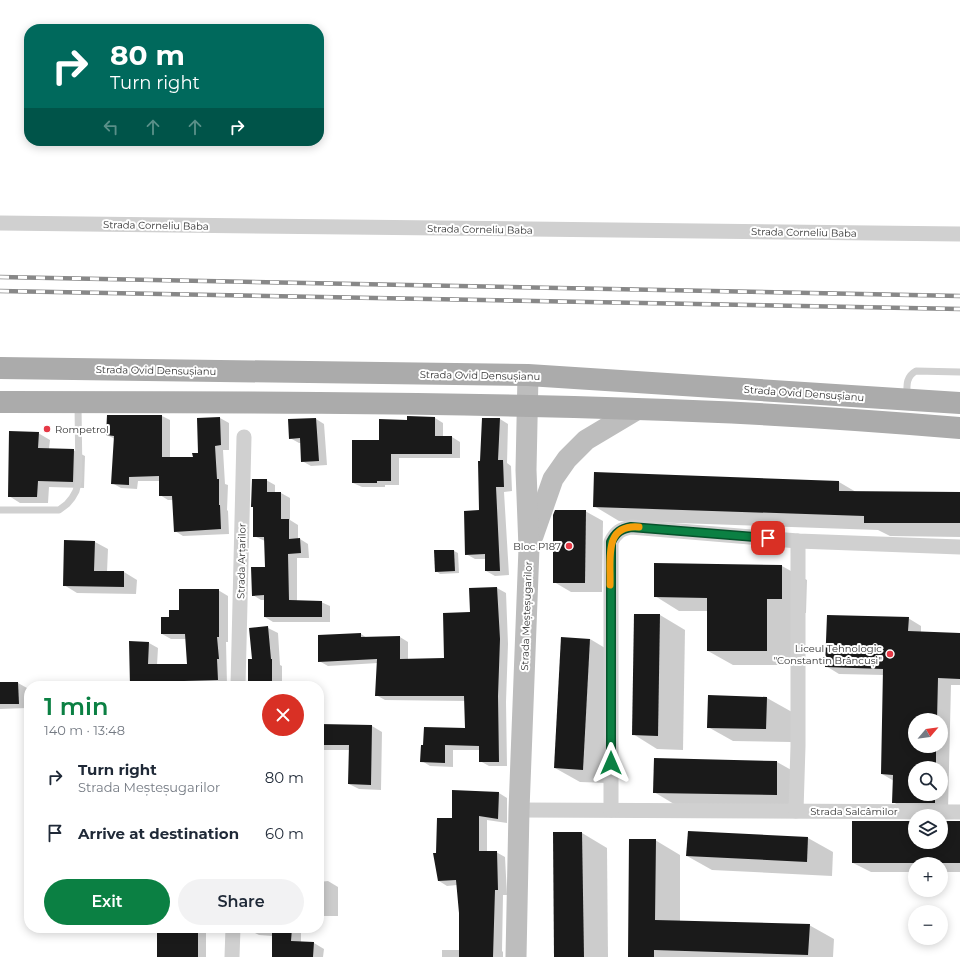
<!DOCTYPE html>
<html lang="en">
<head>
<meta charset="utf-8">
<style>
	:root { --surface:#fff; --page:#f2f2f3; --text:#1f2937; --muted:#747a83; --accent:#0b8043 }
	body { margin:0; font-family:Montserrat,sans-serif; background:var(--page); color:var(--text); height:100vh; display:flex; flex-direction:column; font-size:15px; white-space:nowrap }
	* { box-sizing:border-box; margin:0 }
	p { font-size:13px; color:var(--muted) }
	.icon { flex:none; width:22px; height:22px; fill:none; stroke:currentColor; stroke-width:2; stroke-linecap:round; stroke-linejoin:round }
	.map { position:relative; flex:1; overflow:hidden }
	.side { position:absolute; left:24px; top:681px; width:300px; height:252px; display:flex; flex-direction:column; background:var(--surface); border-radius:16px; box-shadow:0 2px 10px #0003 }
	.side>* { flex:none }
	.banner { position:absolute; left:24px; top:24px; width:300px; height:122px; border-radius:16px; box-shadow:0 2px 10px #0003; background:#00695c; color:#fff; overflow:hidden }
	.needle { width:26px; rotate:61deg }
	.fabs { position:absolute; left:908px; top:713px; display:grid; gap:8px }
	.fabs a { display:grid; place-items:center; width:40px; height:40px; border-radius:50%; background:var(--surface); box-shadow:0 2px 10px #0003; font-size:20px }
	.pin { position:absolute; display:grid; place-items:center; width:34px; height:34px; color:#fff; margin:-17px; border-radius:8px; box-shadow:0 2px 6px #0006 }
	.me { position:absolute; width:44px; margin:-22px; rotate:0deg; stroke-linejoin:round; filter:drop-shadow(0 0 3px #0008) }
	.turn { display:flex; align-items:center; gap:14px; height:84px; padding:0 20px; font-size:18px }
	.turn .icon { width:52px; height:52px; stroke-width:2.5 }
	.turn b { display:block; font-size:28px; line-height:34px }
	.lanes { display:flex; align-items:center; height:38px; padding:0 20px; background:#0003; justify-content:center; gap:20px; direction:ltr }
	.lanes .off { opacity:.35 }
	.round { display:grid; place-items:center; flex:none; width:42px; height:42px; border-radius:21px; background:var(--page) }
	.headline { display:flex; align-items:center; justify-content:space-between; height:68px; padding:0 20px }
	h1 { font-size:24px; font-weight:600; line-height:30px; color:var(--accent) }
	.action { display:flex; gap:8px; margin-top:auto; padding:8px 20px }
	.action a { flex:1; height:46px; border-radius:24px; background:var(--accent); color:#fff; font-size:16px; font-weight:600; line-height:46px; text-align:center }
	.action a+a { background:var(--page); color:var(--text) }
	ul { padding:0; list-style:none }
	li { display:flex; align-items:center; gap:12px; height:56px; padding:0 20px }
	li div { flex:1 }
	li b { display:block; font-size:15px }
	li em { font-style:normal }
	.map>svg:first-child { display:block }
	.shadow { fill:#0003; fill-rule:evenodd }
	.building { fill:#1a1a1a }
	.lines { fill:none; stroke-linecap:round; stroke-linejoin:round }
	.service { stroke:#d0d0d0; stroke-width:7 }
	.minor { stroke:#d0d0d0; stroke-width:15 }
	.secondary { stroke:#bdbdbd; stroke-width:21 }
	.primary { stroke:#ababab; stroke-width:22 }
	.rail-casing { stroke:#888; stroke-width:4.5 }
	.rail { stroke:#fff; stroke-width:3; stroke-dasharray:9; stroke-linecap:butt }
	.route-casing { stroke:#07532c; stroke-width:10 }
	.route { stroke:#0b8043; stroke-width:7 }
	.slow { stroke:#f59e0b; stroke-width:7 }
	.poi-dot { fill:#e63946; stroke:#fff; stroke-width:1.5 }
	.labels { text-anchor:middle; stroke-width:4; stroke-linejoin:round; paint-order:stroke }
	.street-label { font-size:10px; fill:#333; stroke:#fff }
	.poi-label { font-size:10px; fill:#333; stroke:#fff; text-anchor:end }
</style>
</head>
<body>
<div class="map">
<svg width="960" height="957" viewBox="0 0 960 957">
	<rect width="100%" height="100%" fill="#fff"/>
	<g class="shadow">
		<path d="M162,416L170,420V458H194L199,454L198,419L220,418L229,423V450H223L225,484L228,485L227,510L228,511L229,534L183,536L175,531L173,500H168L160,495V481H138L137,489L121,488L112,483L115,439L107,435Z"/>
		<path d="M435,418L443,423V437H452L460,442V458H399V485H385V487H362L353,483L380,441L408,421Z"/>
		<path d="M316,419L324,424L327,465L311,466L302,461L301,443H299L290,438Z"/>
		<path d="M500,419L508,424L507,463L511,466L512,491L504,492L509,575L495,576L486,571V559H475L466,554L480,511L481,462Z"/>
		<path d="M38,433L50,440L49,449L73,450L85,456L84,488L49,487L48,503H20L9,496Z"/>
		<path d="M595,473L839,482L856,492L960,493V537L890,536L878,530L619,521L594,506Z"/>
		<path d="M266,480L275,485V493H281L290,498V520L298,525V539H300L308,544L309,558H297V601L321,602L330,606V622H273L265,617V600H261L253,595L267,568L265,541L254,536Z"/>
		<path d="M585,511L603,521L602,592H571L554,582Z"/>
		<path d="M95,542L108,549L107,572H124L137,580L136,594L77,593L64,585Z"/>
		<path d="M454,551L458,553L459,573L440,574L436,571Z"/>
		<path d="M782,566L807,580L806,613L792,612V665H733L708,651V611H679L655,596Z"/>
		<path d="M497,588L506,593L508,644L506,702L507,766H489L480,761V750H453V767L430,766L422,761L466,729L465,701L385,700L376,695L378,663L328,666L319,661V636L361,634L367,638L400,637L408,642V660L445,659L471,613L470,589Z"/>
		<path d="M218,590L228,596V642H226L227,685L218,686H131L149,643L158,648L157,665H188L187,639H171L162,634L170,618L180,611Z"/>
		<path d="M635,615H660L685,630L683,750L657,749L633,734Z"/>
		<path d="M908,618L921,626V633L960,634V685H951L948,810H906L893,802L894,781L882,774L884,675L839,674L826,666ZM915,720H941V746H915ZM915,768H941V794H915Z"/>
		<path d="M268,628L278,633L280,665L282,666V686H249V660H253L250,629Z"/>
		<path d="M590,639L615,654L607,783L580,782L555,768Z"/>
		<path d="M0,683H18L27,688V708L0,709Z"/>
		<path d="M767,698L792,712L791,742L733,741L708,727Z"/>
		<path d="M319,725L372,726L382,732L381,790L359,789L349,784L350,750H319Z"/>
		<path d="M655,760L777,762L802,776V809L679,807L654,792Z"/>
		<path d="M499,793L507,798V823L487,820V852H496L505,857L507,895H503L502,951L503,952V957H442V950H460V913L457,885L447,886L439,881L437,854L453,819Z"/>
		<path d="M915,821V842H941V821H960V872H941V864H915V872H871L853,863Z"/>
		<path d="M689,832L808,838L833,852L832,876L712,870L687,856Z"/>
		<path d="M554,833H582L607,848L608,957H555Z"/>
		<path d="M655,840L680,855V922L809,925L834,939L833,957H629Z"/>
		<path d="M328,881L338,887V916H319V882Z"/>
		<rect x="158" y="928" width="48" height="29"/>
		<path d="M249,928H301V943H314L324,949L323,957H273V936L259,935L249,930Z"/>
	</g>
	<g class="building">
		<path d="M107,415H162V457H193L192,453H198L197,418L220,417L221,445L215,446L217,479H219V505H220L221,529L174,532L172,496H159V476L129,477V485L111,484L114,436L106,435Z"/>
		<path d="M407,416L435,417V436H452V454H391V481H377V483H352V440H379V419L407,420Z"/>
		<path d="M316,418L319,461L301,462L300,438L289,439L288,419Z"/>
		<path d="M482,418H500L498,460H503L504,487H496L500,571H485V554L465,555L464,511L479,510L478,461H480Z"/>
		<path d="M9,431L39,432L38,448L74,449L73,482L38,481L37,497H8Z"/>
		<path d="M594,472L839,481V491L960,492V523H864V516L593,507Z"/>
		<path d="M252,479H267V492H281V519H289V539L300,538L301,553L288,554L289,600L322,601V617H264V595L252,596L251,567H265L264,537H253V507H251Z"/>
		<path d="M555,510H586L585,583H553V515Z"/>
		<path d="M64,540L95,541L94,571H124V587L63,586Z"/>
		<path d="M434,550H454L455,571L435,572Z"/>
		<path d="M654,563L782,565V599H767V651H707V598L654,597Z"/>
		<path d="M497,587L500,639L498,696L499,762H479V746L445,745V763L420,762L421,745H423L424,727L465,728L464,696H375L377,659L318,662V635L361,633V637L400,636V659L444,658L443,613L470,612L469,588Z"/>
		<path d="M179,589H219V637H217L219,659H217L218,680L184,681V686H130L129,641L149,642L148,664H187L185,634H161V617H169V610H179Z"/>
		<path d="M634,614H660L658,736L632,735Z"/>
		<path d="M827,615L909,617L908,631L960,633V679L938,678L937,720H915V746H936V768H915V794H935V803H892L893,775L881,774L883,669L825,667Z"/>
		<path d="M268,626L271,659H272V684L248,685V659H252L249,628Z"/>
		<path d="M561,637L590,639L583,770L554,768Z"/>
		<path d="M0,682H18L19,704H0Z"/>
		<path d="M708,695L767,697L766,729L707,728Z"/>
		<path d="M319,724L372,725L371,785L348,784L349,745H319Z"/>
		<path d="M654,758L777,761V795L653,793Z"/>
		<path d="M452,790L499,792L498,819L479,816V851H497L498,890H495L493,957H459V913L456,880L438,881L433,853H436L437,818H452Z"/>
		<path d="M852,821H915V842H941V821H960V863H852Z"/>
		<path d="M688,831L808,837L807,862L686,856Z"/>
		<path d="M553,832H582L584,957H554Z"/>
		<path d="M629,839H656L655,920L810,924L808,955L654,950V957H628Z"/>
		<path d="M157,928H175V931H198V957H157Z"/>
		<path d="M272,928H292L291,941L314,942L313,957H272Z"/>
	</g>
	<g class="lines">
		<g class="service">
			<path d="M907,398C907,387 905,377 916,371L960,372"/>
			<path d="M0,510H59L67,504L72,498L76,491L79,479L78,405"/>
		</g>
		<g class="minor">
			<path d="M0,223L960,234"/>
			<path d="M238,686L244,437"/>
			<path d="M519,810L960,812"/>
			<path d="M611,810V542C616,532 621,529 631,527L798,541L960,547"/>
			<path d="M796,811L798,746V541"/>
			<path d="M232,957L233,928"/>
		</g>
		<g class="secondary">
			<path d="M533,536L553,479L567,459L586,440L638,409"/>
			<path d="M516,957L519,810L529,548L526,470L528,375"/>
		</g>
		<g class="primary">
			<path d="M0,368L528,375L960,403"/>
			<path d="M0,402C212,402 425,402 637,409C745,412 853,419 960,428"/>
		</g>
		<defs>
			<g id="rail">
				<path d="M0,277L960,296"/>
				<path d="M0,291L960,309"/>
			</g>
		</defs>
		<use href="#rail" class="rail-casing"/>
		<use href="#rail" class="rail"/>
	</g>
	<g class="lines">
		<defs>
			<path id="route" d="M611,763V542C616,532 621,529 631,527L768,538"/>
		</defs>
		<use href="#route" class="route-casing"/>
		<use href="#route" class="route"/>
		<path class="slow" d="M610,585C611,560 603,524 639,527"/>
	</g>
	<g class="poi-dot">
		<circle cx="47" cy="429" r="4"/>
		<circle cx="569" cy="546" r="4"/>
		<circle cx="890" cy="654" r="4"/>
	</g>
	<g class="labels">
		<g class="street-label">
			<text transform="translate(156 225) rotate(1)" y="4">Strada Corneliu Baba</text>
			<text transform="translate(480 229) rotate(1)" y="4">Strada Corneliu Baba</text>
			<text transform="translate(804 232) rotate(1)" y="4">Strada Corneliu Baba</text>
			<text transform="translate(156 370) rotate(1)" y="4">Strada Ovid Densușianu</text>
			<text transform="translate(480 375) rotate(1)" y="4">Strada Ovid Densușianu</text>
			<text transform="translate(804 393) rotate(4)" y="4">Strada Ovid Densușianu</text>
			<text transform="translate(241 561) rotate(-89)" y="4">Strada Arțarilor</text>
			<text transform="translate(526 616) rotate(-88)" y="4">Strada Meșteșugarilor</text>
			<text x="854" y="815">Strada Salcâmilor</text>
		</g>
		<g class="poi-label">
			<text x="55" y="433" text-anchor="start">Rompetrol</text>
			<text x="561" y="550">Bloc P187</text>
			<text x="882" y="652">Liceul Tehnologic<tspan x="882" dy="12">"Constantin Brâncuși"</tspan></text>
		</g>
	</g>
</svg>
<div class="fabs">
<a><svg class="needle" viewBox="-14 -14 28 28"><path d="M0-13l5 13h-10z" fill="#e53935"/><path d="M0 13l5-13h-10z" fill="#747a83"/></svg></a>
<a><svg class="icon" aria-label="search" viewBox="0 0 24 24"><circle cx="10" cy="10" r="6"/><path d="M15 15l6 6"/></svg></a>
<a><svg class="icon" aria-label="layers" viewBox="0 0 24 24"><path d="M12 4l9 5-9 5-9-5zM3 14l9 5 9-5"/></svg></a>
<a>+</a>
<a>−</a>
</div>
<div class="pin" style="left:768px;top:538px;background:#d93025"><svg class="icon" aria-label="arrive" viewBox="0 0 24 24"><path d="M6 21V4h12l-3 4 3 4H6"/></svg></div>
<svg class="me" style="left:611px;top:763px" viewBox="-20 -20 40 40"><path d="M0-17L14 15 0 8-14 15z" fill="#0b8043" stroke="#fff" stroke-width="4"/></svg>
<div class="banner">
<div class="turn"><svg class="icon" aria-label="right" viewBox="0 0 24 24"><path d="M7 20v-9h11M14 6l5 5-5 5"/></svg><div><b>80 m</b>Turn right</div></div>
<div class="lanes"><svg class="icon off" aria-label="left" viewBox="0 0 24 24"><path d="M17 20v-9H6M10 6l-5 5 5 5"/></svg><svg class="icon off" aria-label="ahead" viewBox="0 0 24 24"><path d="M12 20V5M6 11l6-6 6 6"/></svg><svg class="icon off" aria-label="ahead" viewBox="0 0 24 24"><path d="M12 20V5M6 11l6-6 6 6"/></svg><svg class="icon" aria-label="right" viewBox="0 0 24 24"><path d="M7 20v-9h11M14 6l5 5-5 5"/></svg></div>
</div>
<section class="side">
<div class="headline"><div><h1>1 min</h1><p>140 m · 13:48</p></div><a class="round" style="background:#d93025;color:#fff"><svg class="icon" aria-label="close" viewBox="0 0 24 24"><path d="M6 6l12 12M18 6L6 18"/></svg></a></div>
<ul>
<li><svg class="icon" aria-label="right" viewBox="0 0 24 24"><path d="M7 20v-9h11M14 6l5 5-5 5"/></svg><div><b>Turn right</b><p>Strada Meșteșugarilor</p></div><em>80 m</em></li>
<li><svg class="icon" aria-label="arrive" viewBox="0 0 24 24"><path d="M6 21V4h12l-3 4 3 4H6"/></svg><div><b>Arrive at destination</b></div><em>60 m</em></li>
</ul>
<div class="action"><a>Exit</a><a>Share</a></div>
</section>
</div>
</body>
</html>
